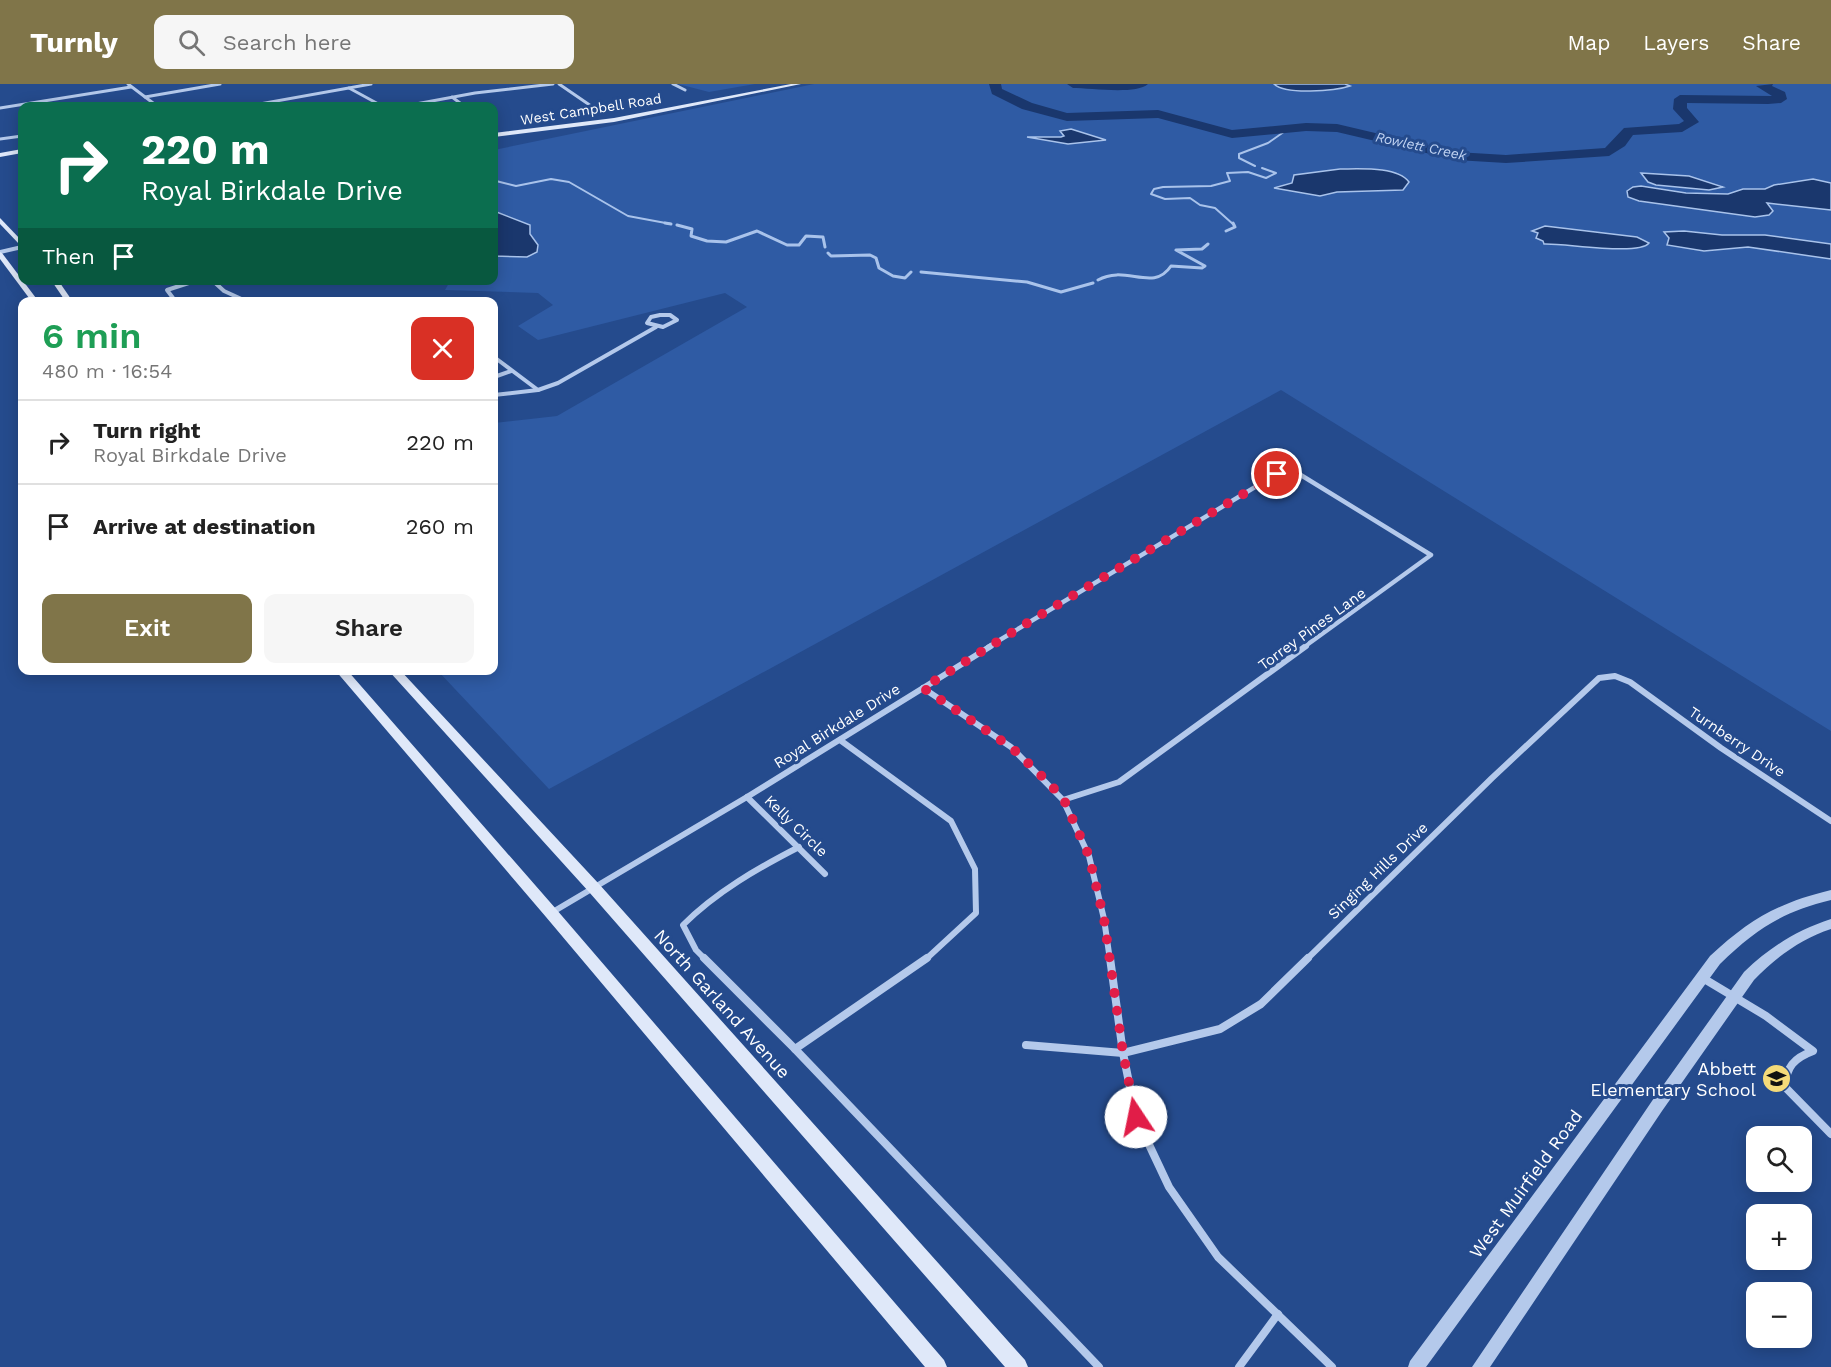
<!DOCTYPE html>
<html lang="en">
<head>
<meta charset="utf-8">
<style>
	:root { --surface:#fff; --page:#f6f6f6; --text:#222; --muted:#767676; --line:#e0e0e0; --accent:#807549 }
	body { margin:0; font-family:"Work Sans",sans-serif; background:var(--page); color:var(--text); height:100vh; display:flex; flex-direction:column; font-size:22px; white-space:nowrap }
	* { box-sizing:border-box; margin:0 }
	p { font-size:20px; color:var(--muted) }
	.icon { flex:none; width:33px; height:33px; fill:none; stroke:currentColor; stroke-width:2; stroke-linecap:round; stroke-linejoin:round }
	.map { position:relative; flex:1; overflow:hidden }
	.panel { position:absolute; left:18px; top:213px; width:480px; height:378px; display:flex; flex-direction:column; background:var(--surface); border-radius:12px; box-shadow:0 3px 15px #0003 }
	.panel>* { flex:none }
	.top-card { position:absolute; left:18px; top:18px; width:480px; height:183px; border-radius:12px; box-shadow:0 3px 15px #0003; background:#0b6e4f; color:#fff; overflow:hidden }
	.buttons { position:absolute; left:1746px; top:1042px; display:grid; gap:12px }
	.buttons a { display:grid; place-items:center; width:66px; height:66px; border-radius:12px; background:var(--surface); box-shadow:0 3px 15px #0003; font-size:30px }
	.pin { position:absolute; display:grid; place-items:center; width:51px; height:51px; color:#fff; margin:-26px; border:3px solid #fff; border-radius:50%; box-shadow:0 2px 6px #0007 }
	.me { position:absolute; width:66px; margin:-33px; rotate:349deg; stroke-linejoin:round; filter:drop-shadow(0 0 4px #0008) }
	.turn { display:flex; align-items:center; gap:21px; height:126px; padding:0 24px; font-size:27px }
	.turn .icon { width:78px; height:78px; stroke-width:2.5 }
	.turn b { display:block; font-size:42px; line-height:51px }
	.then { display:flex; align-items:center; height:57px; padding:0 24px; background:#0003; gap:12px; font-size:22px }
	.round { display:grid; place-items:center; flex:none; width:63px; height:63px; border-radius:12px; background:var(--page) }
	.head { display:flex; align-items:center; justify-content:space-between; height:102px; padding:0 24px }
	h1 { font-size:36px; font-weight:600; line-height:45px; color:#1e9e55 }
	.button { display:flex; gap:12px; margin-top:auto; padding:12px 24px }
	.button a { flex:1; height:69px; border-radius:12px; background:var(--accent); color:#fff; font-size:24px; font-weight:600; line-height:69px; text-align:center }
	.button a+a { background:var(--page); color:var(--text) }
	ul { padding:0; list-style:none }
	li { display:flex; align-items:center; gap:18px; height:84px; padding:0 24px; border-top:2px solid var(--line) }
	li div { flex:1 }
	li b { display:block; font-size:22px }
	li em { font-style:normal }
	header { display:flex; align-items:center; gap:36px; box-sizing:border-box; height:84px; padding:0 30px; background:var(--accent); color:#fff }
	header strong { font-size:28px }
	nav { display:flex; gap:33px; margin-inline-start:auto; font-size:21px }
	.search { width:420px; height:54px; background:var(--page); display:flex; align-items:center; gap:15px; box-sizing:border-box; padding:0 21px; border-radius:12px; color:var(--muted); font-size:22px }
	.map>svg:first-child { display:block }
	.green { fill:#2f5ba4 }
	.water { fill:#1a376d; stroke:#a9c3eb; stroke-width:1.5 }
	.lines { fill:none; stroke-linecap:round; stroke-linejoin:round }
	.stream-far1 { stroke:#a9c3eb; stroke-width:2 }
	.stream { stroke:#a9c3eb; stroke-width:3 }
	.river { fill:#1a376d; fill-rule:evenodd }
	.minor-far4 { stroke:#b4c9eb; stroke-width:3 }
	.minor-far3 { stroke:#b4c9eb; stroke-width:4 }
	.minor-far2 { stroke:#b4c9eb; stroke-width:4.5 }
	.minor-far1 { stroke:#b4c9eb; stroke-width:6 }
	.minor { stroke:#b4c9eb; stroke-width:8 }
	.tertiary { fill:#b4c9eb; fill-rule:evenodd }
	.secondary { fill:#dfe8f9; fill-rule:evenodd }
	.route { stroke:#e11d48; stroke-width:10; stroke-dasharray:0 18 }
	.labels { text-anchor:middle; stroke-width:6; stroke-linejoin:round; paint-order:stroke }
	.far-street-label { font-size:14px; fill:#fff; stroke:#254b8d }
	.far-water-label { font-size:14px; font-style:italic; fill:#c0d3f2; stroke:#254b8d }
	.street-label { font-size:15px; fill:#fff; stroke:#254b8d }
	.near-street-label { font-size:18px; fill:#fff; stroke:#254b8d }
	.near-poi-label { font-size:18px; fill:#fff; stroke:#254b8d; text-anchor:end }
</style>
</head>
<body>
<header>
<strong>Turnly</strong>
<div class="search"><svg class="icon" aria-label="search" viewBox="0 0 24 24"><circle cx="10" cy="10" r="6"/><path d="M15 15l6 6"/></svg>Search here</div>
<nav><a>Map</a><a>Layers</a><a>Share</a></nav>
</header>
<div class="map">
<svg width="1831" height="1283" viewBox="0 0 1831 1283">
	<rect width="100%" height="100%" fill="#254b8d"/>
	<g class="green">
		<path d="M678,0H755L709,8Z"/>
		<path d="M814,0H1831V647L1281,306L549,705L438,587L494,586V339L557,332L747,223L725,209L538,256L518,242L553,221L538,209L445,206L449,199H279L276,197L494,196V66Z"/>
	</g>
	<g class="water">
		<path d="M1274,0H1345L1350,2C1335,7 1285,11 1274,0Z"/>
		<path d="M1071,45L1106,56L1068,60L1027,53H1061L1064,52L1060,47Z"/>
		<path d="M1340,85C1359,85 1397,82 1409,98L1403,106L1337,108L1320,112L1274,104L1292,99L1294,91Z"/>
		<path d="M1641,89L1689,92L1723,103L1709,106L1656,101L1648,98Z"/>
		<path d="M1813,95L1831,99V126L1767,119L1773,127L1769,131L1755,133L1639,117L1628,113L1627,107L1633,103L1641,102L1686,109L1728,110L1743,105H1765L1774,101Z"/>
		<path d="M494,127L530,141V150L538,161L537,168L527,173L494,172Z"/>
		<path d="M1545,142L1637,153L1649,159C1639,172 1564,159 1544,160L1543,157L1536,154L1538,149L1532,147Z"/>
		<path d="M1684,147L1722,151H1765L1831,160V175L1748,163L1704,167L1667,161L1669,154L1664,148Z"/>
	</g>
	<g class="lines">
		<g class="stream-far1">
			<path d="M1255,82L1239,74V70L1268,59L1288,45"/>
			<path d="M496,97L516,102L551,95L569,98L628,132L671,140"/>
			<path d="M1234,141L1215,124L1200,121L1190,114L1165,115L1151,110L1154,105L1163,103L1211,102L1230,97L1227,89L1248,88L1266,94L1276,89L1262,84"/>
		</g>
		<g class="stream">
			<path d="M665,139L671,140"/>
			<path d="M677,141L692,145L691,152L707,157L726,158L757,147L787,161H799L806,152L823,153L825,163"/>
			<path d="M1226,147L1235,143L1233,139"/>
			<path d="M828,169L831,172L870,171L876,174L879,184L893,192L905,194L911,188"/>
			<path d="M921,188L1027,198L1061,208L1093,199"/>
			<path d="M1098,196C1126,180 1153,209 1171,182L1202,184L1205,182L1176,166L1202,165L1208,160"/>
		</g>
		<g class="river">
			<path d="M989,0H1001L1002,5L1032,19L1067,29L1158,26L1232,46L1306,39L1337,40L1456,68L1506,71L1605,64L1624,44L1679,40L1684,37L1673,25L1674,15L1680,11L1772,12L1756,2L1773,0L1772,2L1785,8L1787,15L1781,19L1768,20L1687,19V24L1699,38L1682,48L1633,51L1625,62L1609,72L1506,79L1456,76L1337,48L1306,47L1232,54L1158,34L1067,37L1022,25L992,10Z"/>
			<path d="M1067,0H1148C1136,11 1090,4 1073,4Z"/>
		</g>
		<g class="minor-far4">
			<path d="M128,0L157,22"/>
			<path d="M559,0L594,24"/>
			<path d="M673,0L685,6"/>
			<path d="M349,4L382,22"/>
			<path d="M145,13L220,0"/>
			<path d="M452,13L464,22"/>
			<path d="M248,22L371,0"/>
			<path d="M405,22L475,9L553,0"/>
			<path d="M0,24L131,3"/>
			<path d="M0,55L22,52"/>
		</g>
		<g class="minor-far3">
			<path d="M0,168L22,163"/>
			<path d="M212,196L224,207L248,218"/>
			<path d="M176,218L167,206L198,196"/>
			<path d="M660,231H670L677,236L663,243L647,239L651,233Z"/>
			<path d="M494,273L538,306"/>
			<path d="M494,293L511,287"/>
			<path d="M494,311L538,306L558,299L656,243"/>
		</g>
		<path class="minor-far2" d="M988,563L1277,390L1291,385L1431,471L1304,563"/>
		<g class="minor-far1">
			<path d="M923,604L1011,663L1063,716L1089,772L1104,835L1110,876"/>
			<path d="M840,656L951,737L975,785L976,829L925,876"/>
			<path d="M747,713L825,790"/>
			<path d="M1063,716L1119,698L1306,562"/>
			<path d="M551,829L747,713L991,562"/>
			<path d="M706,876L696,866L683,841C716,808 758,784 799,763"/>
			<path d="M1306,876L1492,694L1599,594L1615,592L1630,598L1721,664L1831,737"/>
		</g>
		<g class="minor">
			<path d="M704,874L795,965L1099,1283"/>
			<path d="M1110,874L1123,969L1136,1033L1169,1103L1218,1173L1332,1283"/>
			<path d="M1701,893L1766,932L1813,967C1794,974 1786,983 1785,1003L1831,1050"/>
			<path d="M1026,961L1123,969L1220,945L1261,920L1308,874"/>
			<path d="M795,965L927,874"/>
			<path d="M1239,1283L1278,1230"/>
		</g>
		<g class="tertiary">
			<path d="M1831,806V816C1782,828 1756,845 1720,880L1426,1283H1408L1410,1277L1710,872C1750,835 1778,819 1831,806Z"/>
			<path d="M1831,835V845C1801,855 1776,873 1754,896L1662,1027L1490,1283H1472L1652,1017L1744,888C1770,863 1797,846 1831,835Z"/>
		</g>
		<g class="secondary">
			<path d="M791,0H801L614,38L494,53V49L614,34Z"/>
			<path d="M22,65V69L0,73V69Z"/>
			<path d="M0,134L22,157V162L20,161L0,140Z"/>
			<path d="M0,168L2,169L39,218H32L0,175Z"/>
			<path d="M51,196H58L73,218H66Z"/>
			<path d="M335,586H347L556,825L944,1276L947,1283H925L546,833Z"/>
			<path d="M388,586H400L599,800L1025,1276L1028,1283H1005L589,808Z"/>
		</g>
	</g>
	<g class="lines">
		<path class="route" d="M1136,1033L1123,969L1104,835L1089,772L1064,716L1048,698L1011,663L923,604L1037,533L1277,390"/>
	</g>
	<defs>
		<symbol id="school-disc" viewBox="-11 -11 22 22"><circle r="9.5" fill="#f4da79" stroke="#254b8d"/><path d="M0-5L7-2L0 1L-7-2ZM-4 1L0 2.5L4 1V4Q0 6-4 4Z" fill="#111"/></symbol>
	</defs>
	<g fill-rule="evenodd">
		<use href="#school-disc" x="1760" y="978" width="33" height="33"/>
	</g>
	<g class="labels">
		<g class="far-street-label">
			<text transform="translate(591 25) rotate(-9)" y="5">West Campbell Road</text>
		</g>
		<g class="far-water-label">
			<text transform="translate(1421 62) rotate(12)" y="5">Rowlett Creek</text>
		</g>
		<g class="street-label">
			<text transform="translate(1312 545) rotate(-36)" y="5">Torrey Pines Lane</text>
			<text transform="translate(837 642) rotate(-32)" y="5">Royal Birkdale Drive</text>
			<text transform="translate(1737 658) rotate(34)" y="5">Turnberry Drive</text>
			<text transform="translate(796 742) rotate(44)" y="5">Kelly Circle</text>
			<text transform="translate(1378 787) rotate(-44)" y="5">Singing Hills Drive</text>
		</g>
		<g class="near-street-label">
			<text transform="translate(722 920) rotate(48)" y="6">North Garland Avenue</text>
			<text transform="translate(1526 1100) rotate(-54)" y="6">West Muirfield Road</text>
		</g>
		<g class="near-poi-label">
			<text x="1756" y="991">Abbett<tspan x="1756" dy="21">Elementary School</tspan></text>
		</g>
	</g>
</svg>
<div class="buttons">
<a><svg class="icon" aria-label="search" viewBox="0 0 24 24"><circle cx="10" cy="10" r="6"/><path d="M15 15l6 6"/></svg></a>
<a>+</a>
<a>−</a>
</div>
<div class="pin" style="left:1277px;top:390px;background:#d93025"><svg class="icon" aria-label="arrive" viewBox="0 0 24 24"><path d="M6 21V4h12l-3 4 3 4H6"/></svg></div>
<svg class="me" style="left:1136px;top:1033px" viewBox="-20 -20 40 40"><circle r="19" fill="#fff"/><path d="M0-13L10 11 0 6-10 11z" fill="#e11d48"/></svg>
<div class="top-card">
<div class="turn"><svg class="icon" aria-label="right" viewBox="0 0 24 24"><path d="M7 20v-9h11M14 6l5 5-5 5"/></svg><div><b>220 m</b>Royal Birkdale Drive</div></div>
<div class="then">Then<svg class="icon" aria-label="arrive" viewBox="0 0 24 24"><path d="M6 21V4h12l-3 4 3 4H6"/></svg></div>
</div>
<section class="panel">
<div class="head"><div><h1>6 min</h1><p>480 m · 16:54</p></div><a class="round" style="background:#d93025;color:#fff"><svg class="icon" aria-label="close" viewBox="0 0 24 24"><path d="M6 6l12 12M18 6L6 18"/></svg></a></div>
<ul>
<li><svg class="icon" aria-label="right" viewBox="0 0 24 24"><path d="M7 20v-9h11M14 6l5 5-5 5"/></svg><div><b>Turn right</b><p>Royal Birkdale Drive</p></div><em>220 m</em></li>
<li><svg class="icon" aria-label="arrive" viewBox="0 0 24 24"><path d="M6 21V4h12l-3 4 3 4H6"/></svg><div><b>Arrive at destination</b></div><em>260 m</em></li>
</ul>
<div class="button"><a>Exit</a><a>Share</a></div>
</section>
</div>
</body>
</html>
